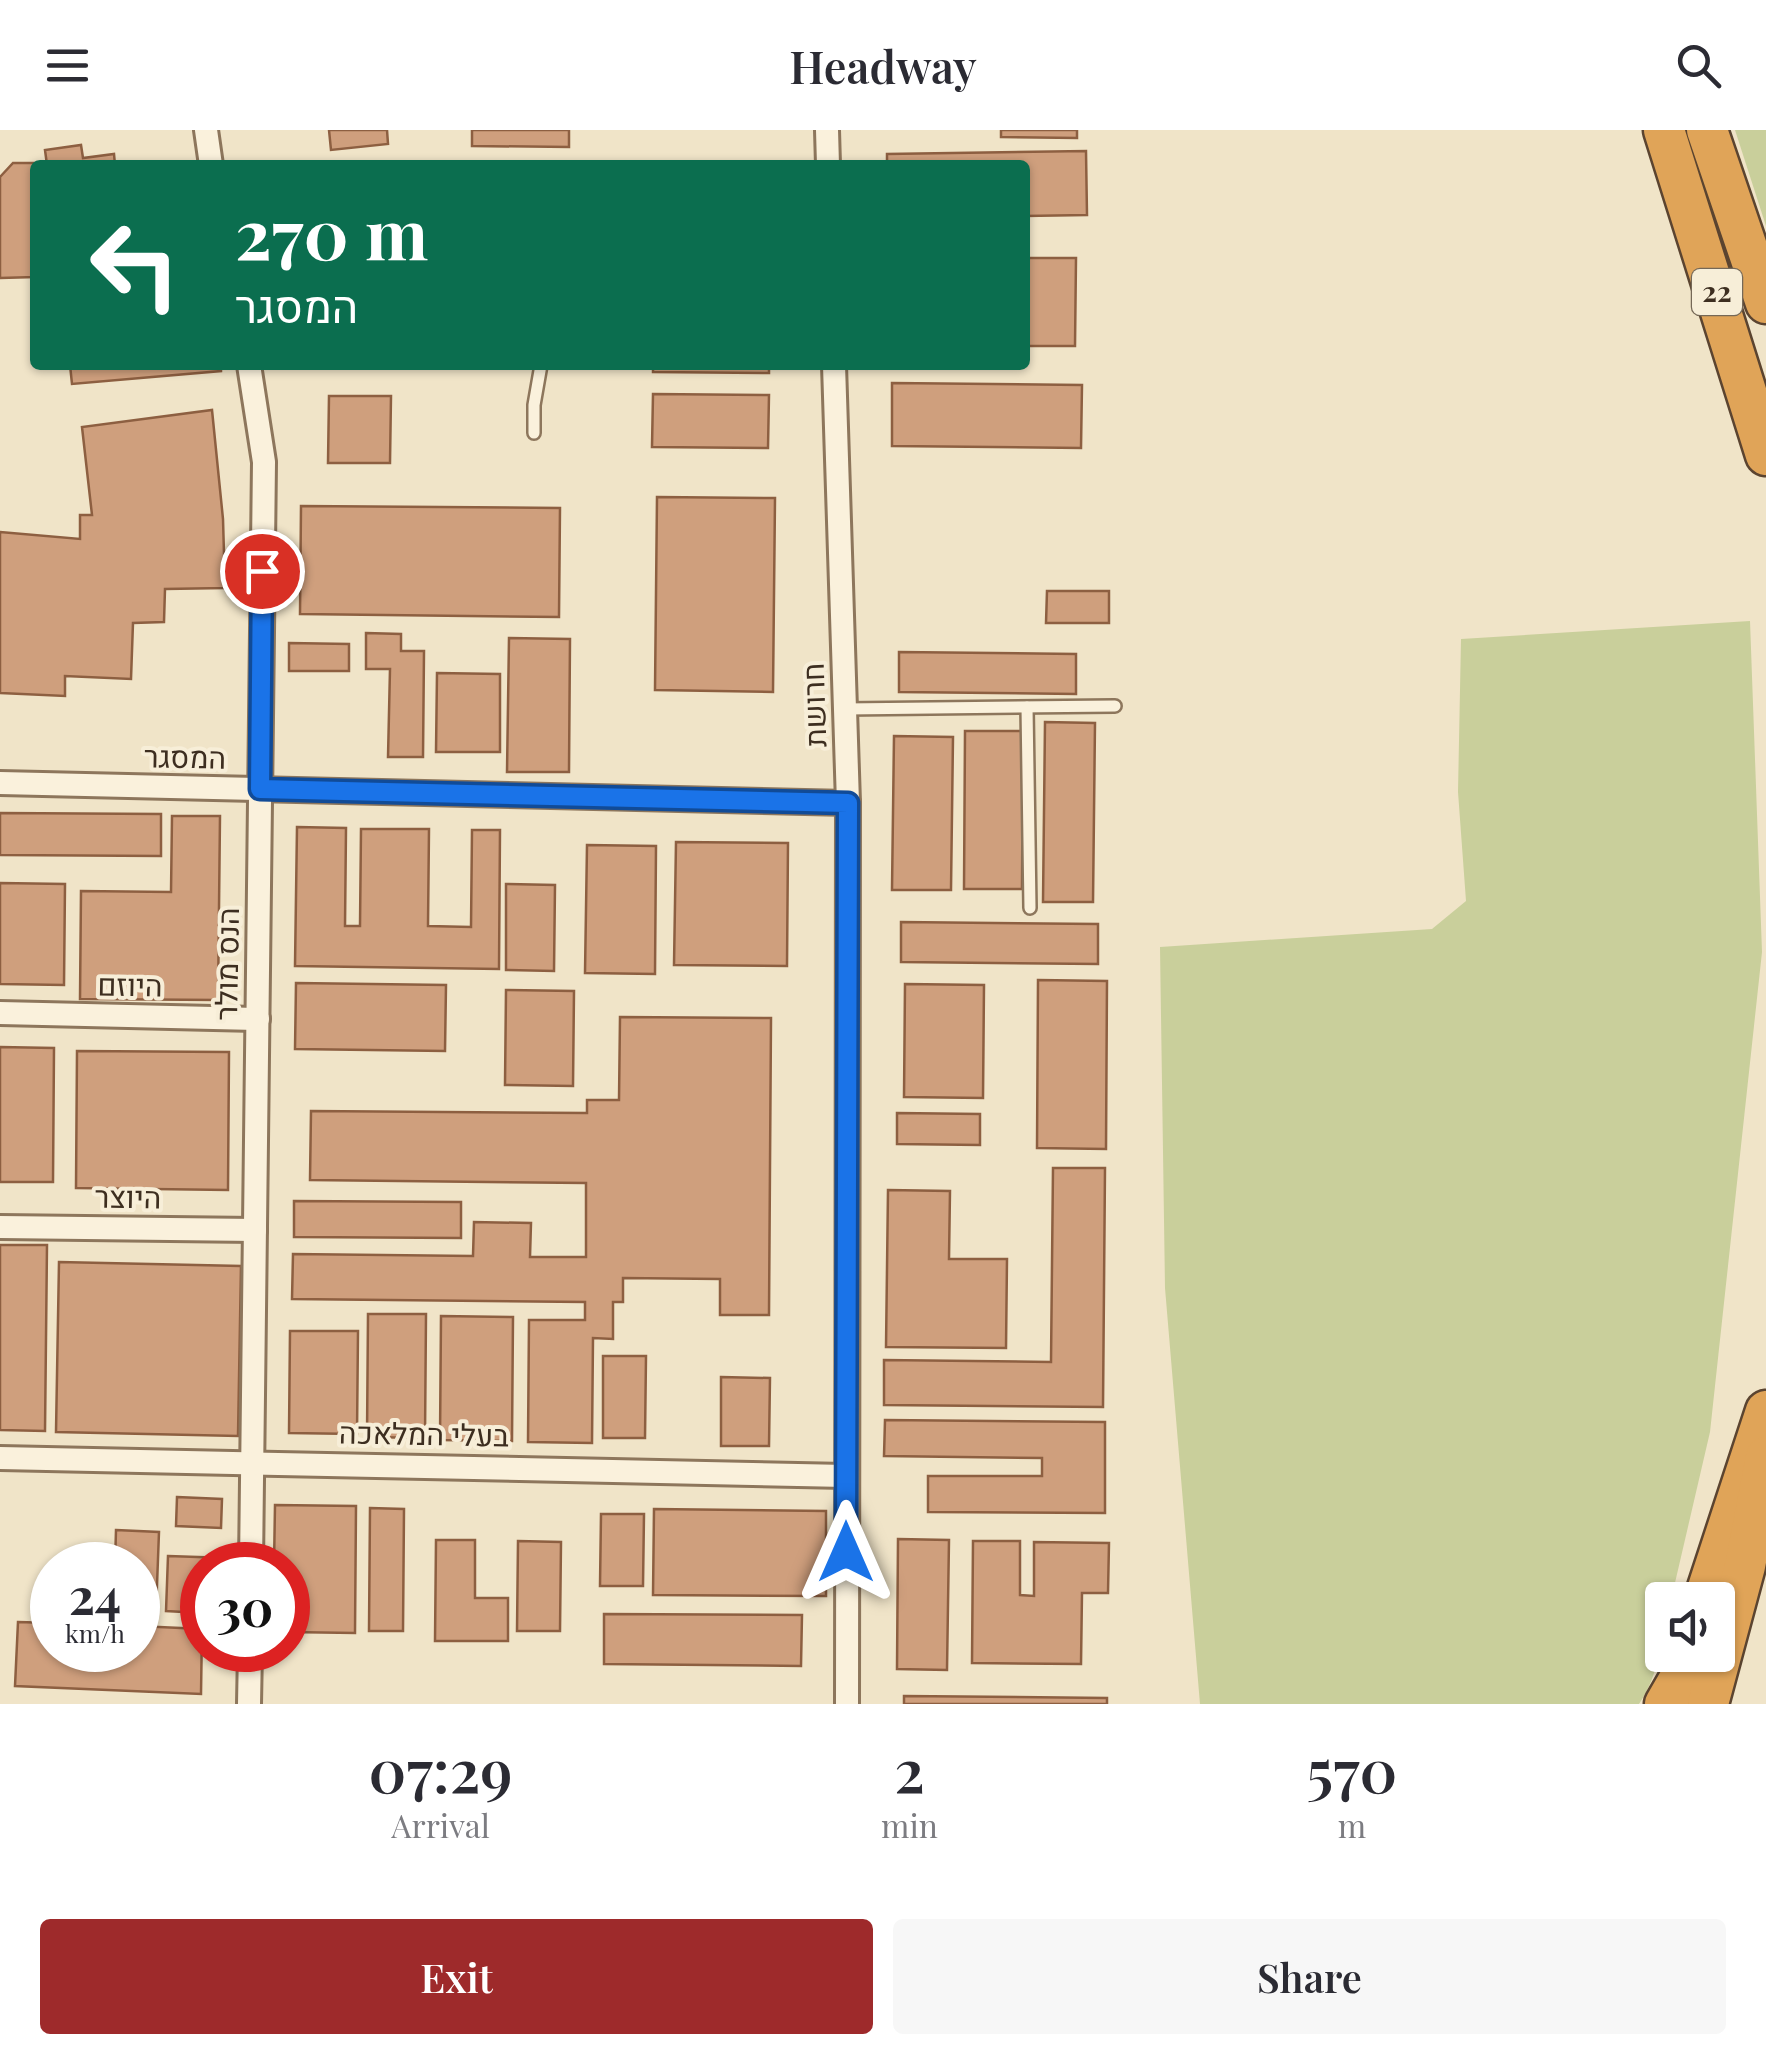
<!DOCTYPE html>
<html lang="en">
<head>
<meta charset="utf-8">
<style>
	:root { --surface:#fff; --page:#f7f7f7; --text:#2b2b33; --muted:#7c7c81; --accent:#9e2a2b }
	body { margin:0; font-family:"Playfair Display",Heebo,serif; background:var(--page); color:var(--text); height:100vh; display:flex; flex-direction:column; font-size:38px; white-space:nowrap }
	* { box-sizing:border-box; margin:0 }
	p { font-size:32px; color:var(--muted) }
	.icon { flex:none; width:55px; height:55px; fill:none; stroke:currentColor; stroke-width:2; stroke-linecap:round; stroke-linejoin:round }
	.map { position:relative; height:1574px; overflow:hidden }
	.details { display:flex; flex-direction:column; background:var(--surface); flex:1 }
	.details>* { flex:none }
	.guide { position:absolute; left:30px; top:30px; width:1000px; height:210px; border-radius:10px; box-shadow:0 2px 8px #0004; background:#0b6e4f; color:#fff; overflow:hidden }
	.tools { position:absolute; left:1645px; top:1452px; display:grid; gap:20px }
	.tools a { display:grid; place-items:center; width:90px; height:90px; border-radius:10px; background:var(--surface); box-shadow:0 2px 8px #0004; font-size:50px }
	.speed { position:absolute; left:30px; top:1412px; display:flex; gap:20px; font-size:50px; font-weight:700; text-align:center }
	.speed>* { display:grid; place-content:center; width:130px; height:130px; border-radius:50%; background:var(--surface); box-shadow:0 2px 8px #0004; line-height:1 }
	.speed small { font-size:25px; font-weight:400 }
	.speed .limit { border:15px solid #d22; background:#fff; color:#111 }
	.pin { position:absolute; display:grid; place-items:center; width:85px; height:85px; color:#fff; margin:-42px; border:5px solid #fff; border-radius:50%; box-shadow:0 2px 10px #0007 }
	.me { position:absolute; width:110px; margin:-55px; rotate:0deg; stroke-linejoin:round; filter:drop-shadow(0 0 8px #0008) }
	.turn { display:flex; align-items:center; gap:35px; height:210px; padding:0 40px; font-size:45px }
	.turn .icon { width:130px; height:130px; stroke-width:2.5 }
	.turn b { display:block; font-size:70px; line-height:85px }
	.eta { display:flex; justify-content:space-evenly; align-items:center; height:170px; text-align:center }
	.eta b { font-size:60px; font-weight:600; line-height:70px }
	.cta { display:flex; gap:20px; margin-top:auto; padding:20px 40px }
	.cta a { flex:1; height:115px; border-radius:10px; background:var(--accent); color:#fff; font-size:40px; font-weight:600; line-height:115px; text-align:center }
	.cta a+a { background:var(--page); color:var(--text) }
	header { display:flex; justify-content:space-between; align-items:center; height:130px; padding:0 40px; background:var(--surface); font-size:45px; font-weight:600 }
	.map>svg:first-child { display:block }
	.green { fill:#c9cf9b }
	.building { fill:#cf9f7d; stroke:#8d5f41; stroke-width:2.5 }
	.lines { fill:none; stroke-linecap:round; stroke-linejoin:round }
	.lane-casing { stroke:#8d765c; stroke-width:16 }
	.street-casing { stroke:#8d765c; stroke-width:28 }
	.highway-casing { stroke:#5b4430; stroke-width:45 }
	.lane { stroke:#faf1dc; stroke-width:11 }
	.street { stroke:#faf1dc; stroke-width:22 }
	.highway { stroke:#e0a458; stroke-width:40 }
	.route-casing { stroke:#114b97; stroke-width:25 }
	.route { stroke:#1a73e8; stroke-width:18 }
	.labels { text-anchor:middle; stroke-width:8; stroke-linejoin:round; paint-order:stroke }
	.shield { fill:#f7eed8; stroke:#756857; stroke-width:2.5 }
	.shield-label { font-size:28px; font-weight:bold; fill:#3d2e20 }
	.street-label { font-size:30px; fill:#3d2e20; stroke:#f7eed8 }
</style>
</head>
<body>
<header><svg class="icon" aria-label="menu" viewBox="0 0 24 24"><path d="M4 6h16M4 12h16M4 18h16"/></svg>Headway<svg class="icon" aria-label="search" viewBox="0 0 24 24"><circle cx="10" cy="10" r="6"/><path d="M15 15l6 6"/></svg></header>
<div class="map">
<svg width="1766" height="1574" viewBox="0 0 1766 1574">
	<rect width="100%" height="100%" fill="#f0e4c8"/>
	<g class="green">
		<path d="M1735,0H1766V96Z"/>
		<path d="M1750,491L1762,822L1710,1302L1671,1470H1662C1662,1507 1661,1542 1639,1574H1200L1165,1158L1160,817L1432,799L1466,771L1458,662L1461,509Z"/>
	</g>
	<g class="building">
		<path d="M329,0H387L388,14L331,20Z"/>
		<path d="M472,0H569V17L472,16Z"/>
		<path d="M1001,0H1077V8L1001,7Z"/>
		<path d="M81,15L83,28L114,24L115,35H47L45,20Z"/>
		<path d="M1086,21L1087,85L1025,86V35H887V24Z"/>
		<path d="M13,33H39L35,35V147L0,148V47Z"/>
		<path d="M1025,128H1076L1075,216H1025Z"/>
		<path d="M70,235H221V241L72,254Z"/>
		<path d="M653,235H769V243L653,242Z"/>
		<path d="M892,253L1082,255L1081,318L892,316Z"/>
		<path d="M653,264L769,265L768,318L652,317Z"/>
		<path d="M329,266H391L390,333H328Z"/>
		<path d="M212,280L223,389L225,458L165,459L164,492L133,493L131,549L65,546V566L0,563V402L80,409V385H92L82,297Z"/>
		<path d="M657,367L775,368L773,562L655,560Z"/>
		<path d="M301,376L560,378L559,487L300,484Z"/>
		<path d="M1047,461H1109V493H1046Z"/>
		<path d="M366,503L401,504V521H424L423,627H388L390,539H366Z"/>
		<path d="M509,508L570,509L569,642H507Z"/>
		<path d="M289,513L349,514V541H289Z"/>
		<path d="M899,522L1076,524V564L899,562Z"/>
		<path d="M437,543L500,544V622H436Z"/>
		<path d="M1045,592L1095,593L1093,772H1043Z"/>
		<path d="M965,601H1023L1022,759H964Z"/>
		<path d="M894,606L953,607L951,760H892Z"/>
		<path d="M0,683L161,684V726L0,725Z"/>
		<path d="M172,686H220L218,870L80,869L81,761L171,762Z"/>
		<path d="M297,697L346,698L345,796H360L361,699H429L428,796L471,797L472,700H500L499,839L295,836Z"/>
		<path d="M676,712L788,713L787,836L674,835Z"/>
		<path d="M587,715L656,716L655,844L585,843Z"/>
		<path d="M0,753L65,754L64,855L0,854Z"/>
		<path d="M506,754L555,755L554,841L506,840Z"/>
		<path d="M901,792L1098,794V834L901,832Z"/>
		<path d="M1038,850L1107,851L1106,1019L1037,1018Z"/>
		<path d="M296,853L446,855L445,921L295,919Z"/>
		<path d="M905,854L984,855L983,968L904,967Z"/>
		<path d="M506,860L574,861L573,956L505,955Z"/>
		<path d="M620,887L771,888L769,1185H720V1149L623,1148V1172H613V1209L593,1208L592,1313L528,1312L529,1190H585V1172L292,1169L293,1124L473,1126L474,1092L531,1093L530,1127H586V1053L310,1050L311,981L587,983V970H619Z"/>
		<path d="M0,917L54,918L53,1052H0Z"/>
		<path d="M77,921L229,922L228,1060L76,1058Z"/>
		<path d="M897,983L980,984V1015L897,1014Z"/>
		<path d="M1053,1038H1105L1103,1277L884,1275V1230L1051,1232Z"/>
		<path d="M888,1060L950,1061L949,1129H1007L1006,1218L886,1217Z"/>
		<path d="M294,1071L461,1072V1108L294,1107Z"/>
		<path d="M0,1115H47L45,1301L0,1300Z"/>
		<path d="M59,1132L241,1136L238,1306L56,1302Z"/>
		<path d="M368,1184H426L425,1308L367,1307Z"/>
		<path d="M441,1186L513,1187L512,1311L440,1310Z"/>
		<path d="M290,1201H358L357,1304L289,1303Z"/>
		<path d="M603,1226H646L645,1308H603Z"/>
		<path d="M721,1247L770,1248L769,1316H721Z"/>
		<path d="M885,1290L1105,1292V1383L928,1382V1346H1042V1328L884,1326Z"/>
		<path d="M177,1367L222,1369L221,1398L176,1396Z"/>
		<path d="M275,1375L356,1376L355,1503L288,1502V1435H274Z"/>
		<path d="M370,1378L404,1379L403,1501H369Z"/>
		<path d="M654,1379L826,1381V1466L653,1465Z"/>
		<path d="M601,1384H644L643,1456H600Z"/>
		<path d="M116,1400L159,1402L156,1482H138V1435H115Z"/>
		<path d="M898,1409L949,1410L947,1540L897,1539Z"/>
		<path d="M436,1410H475V1468H508V1511H435Z"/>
		<path d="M518,1411L561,1412L560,1501H517Z"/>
		<path d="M973,1411H1020V1465L1034,1466V1412L1109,1413L1108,1463H1082L1081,1534L972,1533Z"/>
		<path d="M168,1426L227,1428V1435H202V1483L166,1481Z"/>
		<path d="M604,1484L802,1485L801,1536L604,1534Z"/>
		<path d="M18,1492L52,1493V1520H138V1496L202,1499L201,1564L15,1556Z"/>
		<path d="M904,1566L1107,1568V1574H904Z"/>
	</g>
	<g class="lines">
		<defs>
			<g id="lane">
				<path d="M534,303V275L541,235"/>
				<path d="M1027,577L1030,778"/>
				<path d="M845,579L1115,576"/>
			</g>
			<g id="street">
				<path d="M206,0L211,35"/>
				<path d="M827,0L828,35"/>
				<path d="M249,235L264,332L251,1435"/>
				<path d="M834,235L848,673L847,1574"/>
				<path d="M0,653L848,673"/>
				<path d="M0,883L258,889"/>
				<path d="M0,1097L255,1100"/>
				<path d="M0,1328L846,1346"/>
				<path d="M249,1574L250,1520"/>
			</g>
			<g id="highway">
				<path d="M1664,0L1766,325"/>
				<path d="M1707,0L1766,173"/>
				<path d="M1704,1470L1766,1281"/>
				<path d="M1665,1574L1680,1548L1687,1525"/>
				<path d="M1708,1574L1745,1436L1766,1327"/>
			</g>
		</defs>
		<use href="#lane" class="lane-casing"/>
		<use href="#street" class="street-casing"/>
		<use href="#highway" class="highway-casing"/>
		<use href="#lane" class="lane"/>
		<use href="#street" class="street"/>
		<use href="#highway" class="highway"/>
	</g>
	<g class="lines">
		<defs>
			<path id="route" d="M262,441L260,659L848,673L846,1422"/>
		</defs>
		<use href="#route" class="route-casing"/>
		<use href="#route" class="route"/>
	</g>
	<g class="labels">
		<rect class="shield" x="1692" y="139" width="50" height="46" rx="8"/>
		<g class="shield-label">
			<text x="1717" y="172">22</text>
		</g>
		<g class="street-label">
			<text transform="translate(815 575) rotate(-92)" y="10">חרושת</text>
			<text transform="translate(185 628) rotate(1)" y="10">המסגר</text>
			<text transform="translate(228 834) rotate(-89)" y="10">הנס מולר</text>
			<text transform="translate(130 856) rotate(1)" y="10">היוזם</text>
			<text transform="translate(128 1068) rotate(1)" y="10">היוצר</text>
			<text transform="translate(424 1305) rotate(1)" y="10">בעלי המלאכה</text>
		</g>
	</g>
</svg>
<div class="tools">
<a><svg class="icon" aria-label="sound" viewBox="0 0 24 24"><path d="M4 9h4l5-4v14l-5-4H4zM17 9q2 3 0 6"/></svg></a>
</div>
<div class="speed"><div>24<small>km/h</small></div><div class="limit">30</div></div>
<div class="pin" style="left:262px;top:441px;background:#d93025"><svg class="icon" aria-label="arrive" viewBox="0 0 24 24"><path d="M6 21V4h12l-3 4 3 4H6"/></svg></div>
<svg class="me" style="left:846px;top:1422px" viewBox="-20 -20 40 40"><path d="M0-17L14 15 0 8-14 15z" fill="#1a73e8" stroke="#fff" stroke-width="4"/></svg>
<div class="guide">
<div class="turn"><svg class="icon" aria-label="left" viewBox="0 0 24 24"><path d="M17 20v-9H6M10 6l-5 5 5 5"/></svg><div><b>270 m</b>המסגר</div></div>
</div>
</div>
<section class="details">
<div class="eta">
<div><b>07:29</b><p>Arrival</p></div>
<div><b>2</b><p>min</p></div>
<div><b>570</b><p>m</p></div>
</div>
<div class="cta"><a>Exit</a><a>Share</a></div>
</section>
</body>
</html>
